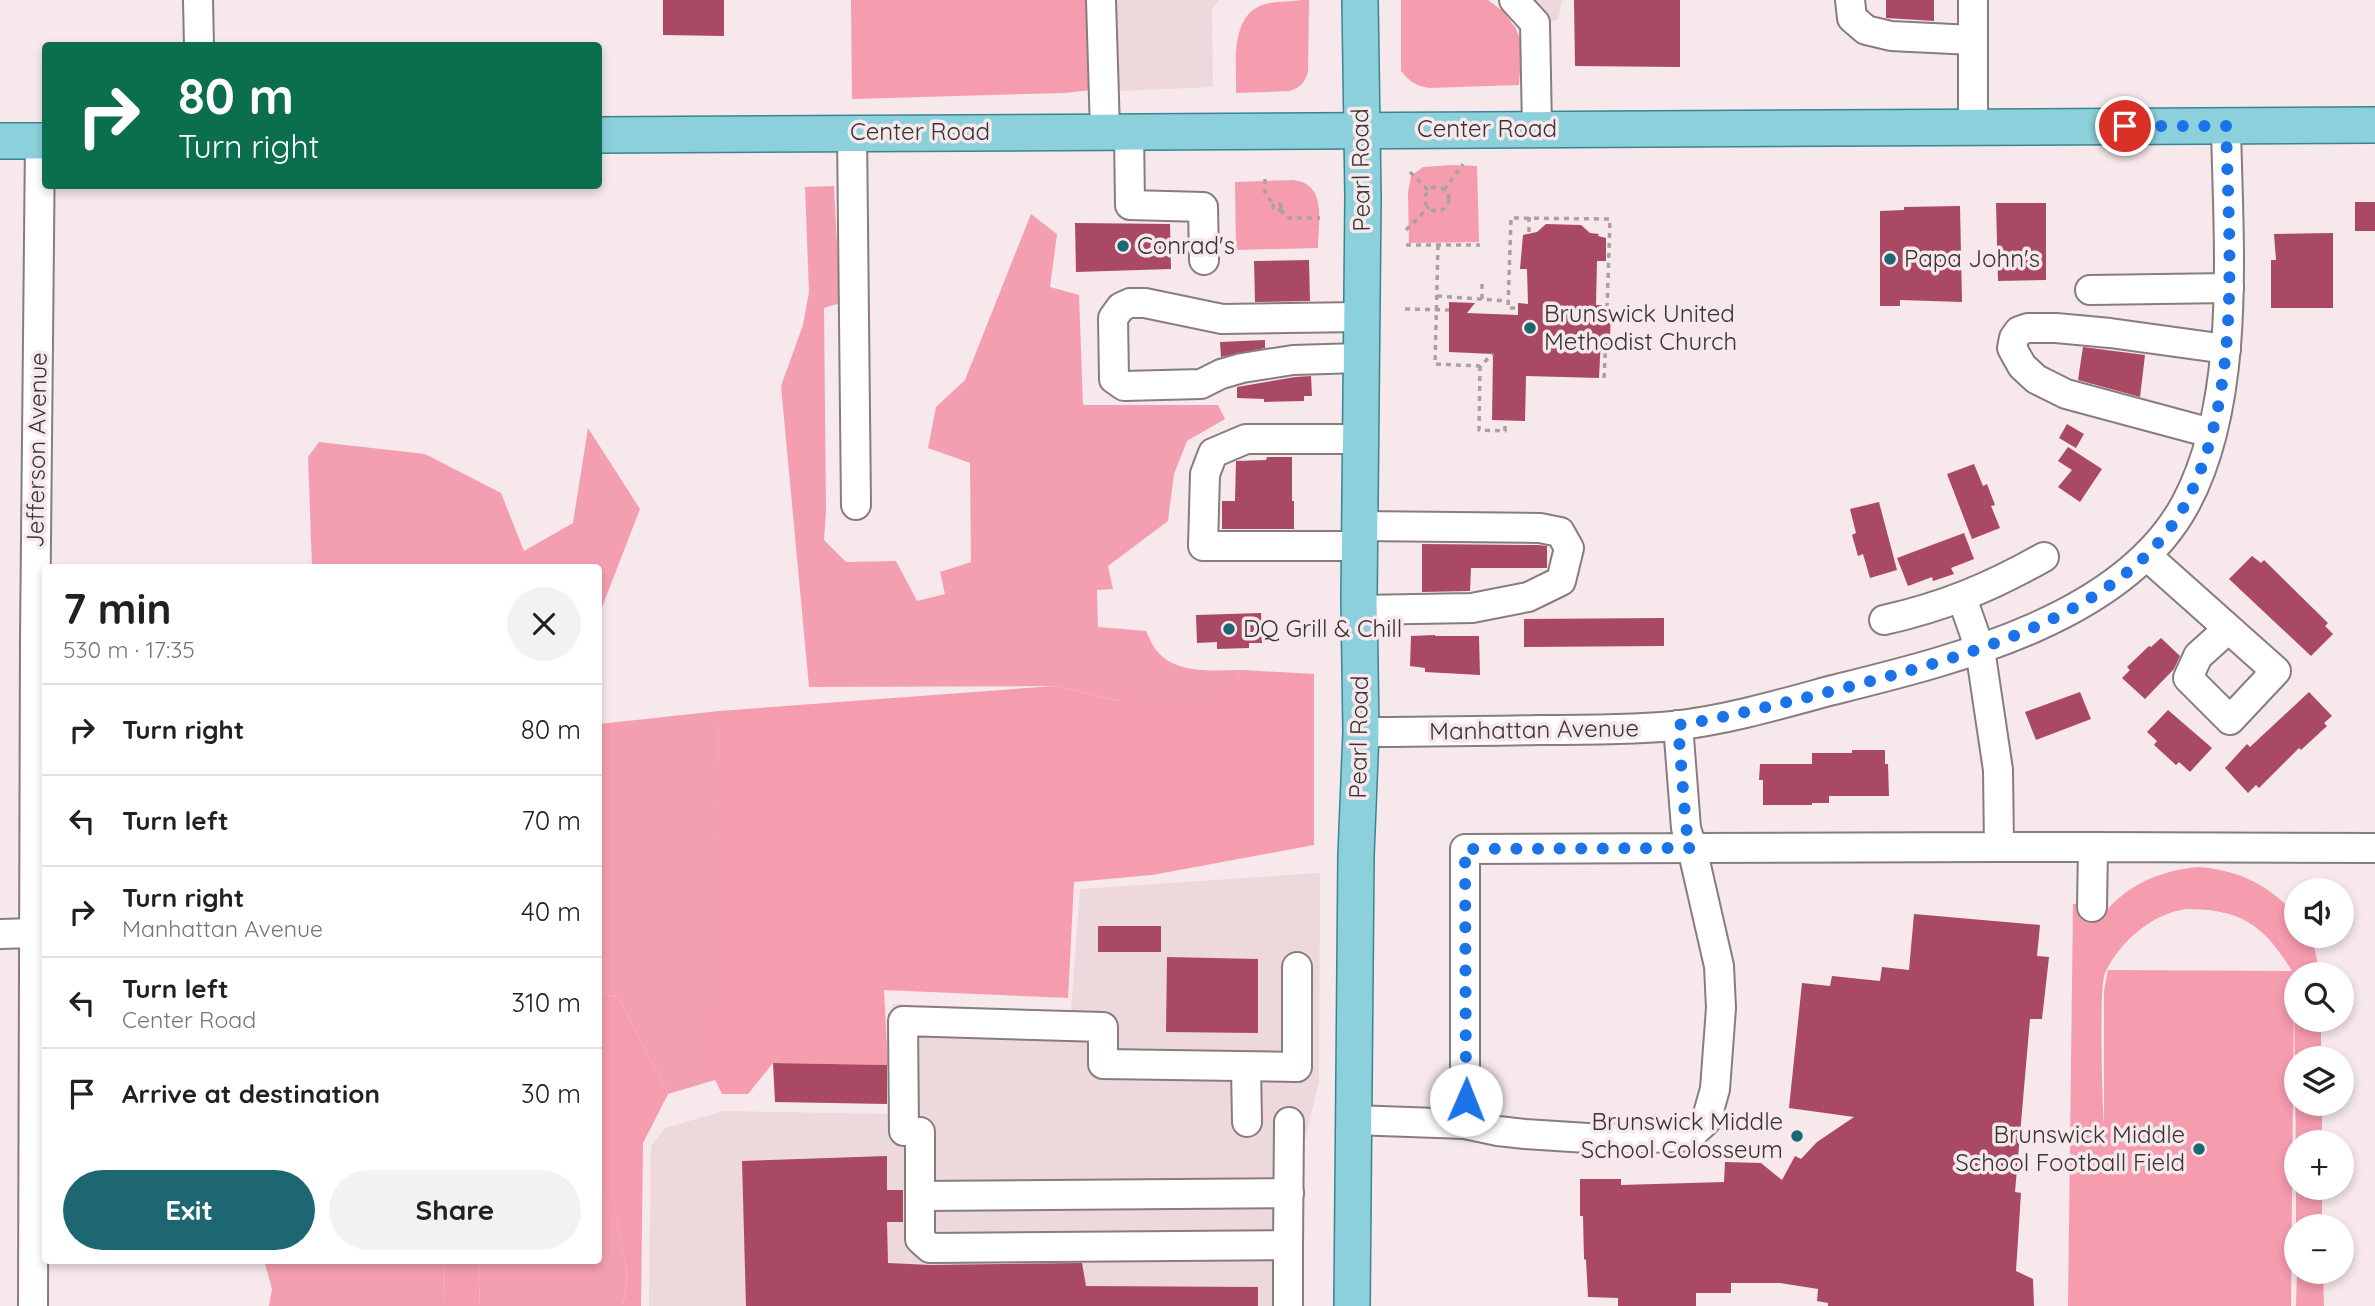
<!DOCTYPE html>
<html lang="en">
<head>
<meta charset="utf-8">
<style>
	:root { --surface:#fff; --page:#f2f2f2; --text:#202124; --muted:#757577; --line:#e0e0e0; --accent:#1d6772 }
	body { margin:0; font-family:Quicksand,sans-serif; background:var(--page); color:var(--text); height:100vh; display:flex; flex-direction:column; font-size:26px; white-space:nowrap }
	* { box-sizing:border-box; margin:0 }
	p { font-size:23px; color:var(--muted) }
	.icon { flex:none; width:38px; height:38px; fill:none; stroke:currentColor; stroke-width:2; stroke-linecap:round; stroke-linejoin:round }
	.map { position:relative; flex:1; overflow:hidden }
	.panel { position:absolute; left:42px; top:564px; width:560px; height:700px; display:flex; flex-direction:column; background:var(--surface); border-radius:7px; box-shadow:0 4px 10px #0003 }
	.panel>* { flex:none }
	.guide { position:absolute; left:42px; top:42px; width:560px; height:147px; border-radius:7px; box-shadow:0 4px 10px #0003; background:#0b6e4f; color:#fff; overflow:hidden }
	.controls { position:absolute; left:2284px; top:878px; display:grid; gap:14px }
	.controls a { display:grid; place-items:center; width:70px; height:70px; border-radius:50%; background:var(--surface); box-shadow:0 4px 10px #0003; font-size:35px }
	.pin { position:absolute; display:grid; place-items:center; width:60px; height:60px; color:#fff; margin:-30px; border:4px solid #fff; border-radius:50%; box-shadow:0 2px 7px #0007 }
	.me { position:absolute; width:77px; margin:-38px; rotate:1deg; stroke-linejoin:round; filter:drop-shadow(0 0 5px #0008) }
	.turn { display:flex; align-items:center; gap:24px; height:147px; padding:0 21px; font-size:32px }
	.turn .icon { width:91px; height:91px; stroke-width:2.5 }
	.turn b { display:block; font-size:49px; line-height:60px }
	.round { display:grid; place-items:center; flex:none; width:74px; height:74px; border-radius:37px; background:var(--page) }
	.summary { display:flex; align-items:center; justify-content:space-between; height:119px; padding:0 21px }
	h1 { font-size:42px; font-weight:700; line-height:52px }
	.action { display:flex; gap:14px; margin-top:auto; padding:14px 21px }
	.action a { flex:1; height:80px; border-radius:42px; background:var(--accent); color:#fff; font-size:28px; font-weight:700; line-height:80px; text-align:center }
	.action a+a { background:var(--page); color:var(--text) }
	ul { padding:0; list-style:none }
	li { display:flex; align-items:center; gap:21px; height:91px; padding:0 21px; border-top:2px solid var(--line) }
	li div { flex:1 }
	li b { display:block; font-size:26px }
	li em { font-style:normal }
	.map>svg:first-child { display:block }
	.built { fill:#edd8dc }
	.green { fill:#f59caf; fill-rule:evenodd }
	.forest { fill:#f49fb1 }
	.building { fill:#aa4964 }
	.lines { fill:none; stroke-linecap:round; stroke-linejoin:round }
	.minor-casing { stroke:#887c7e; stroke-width:32 }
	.major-casing { stroke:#3b8491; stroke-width:38 }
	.path { stroke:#aba1a3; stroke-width:3.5; stroke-dasharray:5 5; stroke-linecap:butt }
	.minor { stroke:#fff; stroke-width:28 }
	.major { stroke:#8bd0db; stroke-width:35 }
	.route { stroke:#1a73e8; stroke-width:12; stroke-dasharray:0 21.6 }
	.poi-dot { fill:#1d6772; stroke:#f6e8eb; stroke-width:2.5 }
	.labels { text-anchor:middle; stroke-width:7; stroke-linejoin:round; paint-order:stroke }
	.street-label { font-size:24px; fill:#383334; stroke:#f6e8eb }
	.poi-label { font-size:24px; fill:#383334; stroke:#f6e8eb; text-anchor:start }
</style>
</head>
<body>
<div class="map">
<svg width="2375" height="1306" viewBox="0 0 2375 1306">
	<rect width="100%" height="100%" fill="#f6e8eb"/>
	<g class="built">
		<path d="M1095,0H1219L1212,10L1213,87L1096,92Z"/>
		<path d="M1497,0H1562L1558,20L1521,26Z"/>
		<path d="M1320,873L1319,1081L1302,1153L1304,1306H649L651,1146L665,1128L724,1111L893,1114L892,1004L1071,1011L1080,889Z"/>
	</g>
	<g class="green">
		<path d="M851,0H1090L1091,90L1064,93L852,99Z"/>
		<path d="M1301,0H1309L1308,72C1305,83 1300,87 1290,91L1236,93C1237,65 1229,18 1262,5C1273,1 1289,2 1301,0Z"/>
		<path d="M1401,0H1488L1504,12L1516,29L1522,44L1519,85L1429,88C1416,86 1409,81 1401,71Z"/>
		<path d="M1452,165L1477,166L1479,242L1409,243L1408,192L1411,176L1423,167Z"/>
		<path d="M1293,180C1328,184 1318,222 1318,248L1236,250L1235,182Z"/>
		<path d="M1242,670L1314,674V845L1152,875L1074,882L1068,998L884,990L888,1065L773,1063L748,1094H722L708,1065L715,971L719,711L1054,686L1120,701L1236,683Z"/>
		<path d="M2198,867C2239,870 2269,885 2296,915V936H2309L2315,950L2320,975H2296V1020H2321V1059H2296V1104H2322V1143H2296V1162L2294,987L2291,1306H2068L2073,904H2102L2103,914C2129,884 2159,871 2198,867ZM2186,909C2241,909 2264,925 2292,971L2108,970L2104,991V1122C2102,1103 2099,985 2105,973C2120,941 2152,914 2186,909Z"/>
		<path d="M599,994L618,997L668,1094L643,1143L641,1306H623L628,1276L614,1204L599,1196Z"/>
		<rect x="2296" y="1188" width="26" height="39"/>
		<path d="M445,1260H478L480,1306H444Z"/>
		<path d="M2297,1272H2323L2324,1306H2296Z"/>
	</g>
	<g class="forest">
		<path d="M834,186L840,303L824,308L826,511L824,540L846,562L896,561L917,601L945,594L940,572L971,562L970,463L928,448L936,407L965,380L1031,214L1057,234L1050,287L1079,295L1083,405H1218L1225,419L1187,441L1174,474L1168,521L1108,566L1113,589L1097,590L1098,627L1146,631C1149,637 1152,646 1157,651C1176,675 1215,670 1242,670L1236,683L1219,704L1120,701L1054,686L809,687L781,386L803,325L809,292L805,187Z"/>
		<path d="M588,428L640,509L599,615L598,567H312L308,457L319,442L425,454L501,493L524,551L573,523Z"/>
		<path d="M719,711L715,1080L668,1094L618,997L599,994V724Z"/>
		<path d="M599,1196L614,1203L628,1276L623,1306H480L478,1260H598Z"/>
		<path d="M264,1260H445L444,1306H269L272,1289Z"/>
	</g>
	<g class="building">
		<path d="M663,0H724V36L663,35Z"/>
		<path d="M1574,0H1680V67L1575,66Z"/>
		<path d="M1886,0H1934V21L1886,18Z"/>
		<rect x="2355" y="202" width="20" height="29"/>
		<path d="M1996,203H2046V280L1998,281Z"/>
		<path d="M1960,206L1962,302L1900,300V306H1880V211L1904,210V207Z"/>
		<path d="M1075,223L1170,224L1171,269L1076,272Z"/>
		<path d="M1546,224L1581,225L1590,233L1599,234L1598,236L1606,238V261H1597L1596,305H1602V310H1611L1610,338H1601L1599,378L1526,376L1525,421L1492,420L1493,354L1449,352V302L1475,303L1467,313L1518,315V303L1528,304L1527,269H1520L1523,235L1537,232Z"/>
		<path d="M2333,233V308H2271V260H2276L2274,234Z"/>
		<path d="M1309,260L1310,301L1255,302L1254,261Z"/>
		<path d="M1265,340V348L1221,357L1220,342Z"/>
		<path d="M2083,347L2145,355L2140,397L2078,380Z"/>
		<path d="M1311,376L1312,396H1304V401L1264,402V399L1237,398V387L1295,377Z"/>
		<path d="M2067,424L2084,434L2076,448L2059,438Z"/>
		<path d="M2068,447L2102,469L2080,502L2058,487L2072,470L2058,461Z"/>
		<path d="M1267,457H1292V501H1294V529H1222V501H1235L1236,461L1266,460Z"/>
		<path d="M1974,464L1983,486L1987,484L1995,505L1991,506L2000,528L1972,539L1947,474Z"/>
		<path d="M1879,502L1897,570L1870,578L1863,554L1858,556L1852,535L1856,533L1850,509Z"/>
		<path d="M1964,533L1974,559L1951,568L1954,574L1933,581L1932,577L1908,586L1897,558Z"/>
		<path d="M1422,544L1538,545L1547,546V568H1471L1470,591L1422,592Z"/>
		<path d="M2252,556L2261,563L2264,560L2328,623L2325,626L2333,634L2311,656L2229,579Z"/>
		<path d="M1261,613L1262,643H1249V648L1217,649V642L1197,643L1196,615Z"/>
		<path d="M1664,618V646L1524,647V619Z"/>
		<path d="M1435,635V636H1479L1480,675L1425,672V668L1410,666L1411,636Z"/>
		<path d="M2161,638L2180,656L2174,669L2145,699L2122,678L2130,670L2127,667L2149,646L2151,647Z"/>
		<path d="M2080,692L2091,719L2036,740L2025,712Z"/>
		<path d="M2309,692L2332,716L2324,723L2327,726L2301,750L2299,748L2259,788L2256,785L2248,793L2225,768L2247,744L2250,747Z"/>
		<path d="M2168,710L2212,748L2190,772L2179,762L2176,765L2154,745L2157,741L2147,732Z"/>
		<path d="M1852,750H1885V764H1888L1889,796H1829V803H1812V805H1763V780H1759L1760,764H1812V753H1852Z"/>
		<path d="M1914,914L2040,925L2037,956L2049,957L2042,1019H2030L2015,1192L2021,1193L2016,1271L2033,1279L2034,1306H1828V1303L1817,1301L1818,1289L1780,1283H1731V1293H1696V1306H1618V1298L1588,1297L1586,1260L1584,1259L1583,1216H1580V1179H1621V1185L1724,1182L1725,1162L1761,1163L1782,1180L1795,1156L1801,1159L1817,1142L1854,1117L1789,1108L1802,983L1830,986L1832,976L1880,981L1882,967L1909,970Z"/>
		<rect x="1098" y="926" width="63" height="26"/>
		<path d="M1167,957L1258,959V1033L1166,1032Z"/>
		<path d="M773,1063L887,1065V1104L775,1102Z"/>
		<path d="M887,1156V1190H903V1222H887L888,1263L930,1265L1082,1263L1086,1286L1258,1287V1306H746L742,1161Z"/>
	</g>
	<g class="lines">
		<defs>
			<g id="minor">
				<path d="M198,0L199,46"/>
				<path d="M1101,0L1105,131"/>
				<path d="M1514,0L1535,23L1537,129"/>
				<path d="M1850,0L1852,18L1866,30L1891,36L1973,40"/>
				<path d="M1973,127V0"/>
				<path d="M1129,131L1130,205L1203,207L1204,260"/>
				<path d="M852,132L856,505"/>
				<path d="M2090,290L2229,288"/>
				<path d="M1360,358L1293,360L1242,368L1221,374L1201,384L1124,386L1114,379L1113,318L1121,307L1130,303H1145L1222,319L1361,317"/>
				<path d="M2211,433L2066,394L2036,379L2022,366L2012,348L2014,338L2019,331L2028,328H2056L2110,333L2226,349"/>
				<path d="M1359,526L1540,528L1560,532L1569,548L1561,581L1528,597L1472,608L1360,610"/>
				<path d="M1359,546H1203L1205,474L1213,453L1246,439H1359"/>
				<path d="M2147,556L2276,671L2230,720L2188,678L2198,656L2228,629"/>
				<path d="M1884,620C1943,607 1991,587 2044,557"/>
				<path d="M1361,732C1420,732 1480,731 1539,730C1584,730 1629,730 1673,726C1726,720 1778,705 1829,691C1949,661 2123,621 2186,503C2242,398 2228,242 2226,126"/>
				<path d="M1999,847H2093"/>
				<path d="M2092,907L2093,847L2375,848"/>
				<path d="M0,934L34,933"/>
				<path d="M1246,1067L1247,1122"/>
				<path d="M1353,1120L1465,1124L1498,1131L1525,1134L1603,1139L1681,1137L1695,1131L1706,1121L1715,1089L1721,1008L1719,966L1692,848L1999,847L1998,770L1980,649L1962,598"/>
				<path d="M1465,1124V849L1692,848L1686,828L1678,725"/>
				<path d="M904,1131L903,1021L1103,1027V1064L1297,1067V967"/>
				<path d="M920,1132V1239L930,1248L1288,1245V1306"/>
				<path d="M920,1196L1289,1193"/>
				<path d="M1288,1245L1289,1122"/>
				<path d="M33,1306L35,638L40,141"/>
			</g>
			<g id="major">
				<path d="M598,135L2375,125"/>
				<path d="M0,141H46"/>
				<path d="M1352,1306L1356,855L1361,732L1359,599L1363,197L1360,0"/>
			</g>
		</defs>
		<use href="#minor" class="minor-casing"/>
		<use href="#major" class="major-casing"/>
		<g class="path">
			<path d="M1410,172L1428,190"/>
			<path d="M1265,179V194L1274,204"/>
			<circle cx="1437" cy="199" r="12"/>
			<path d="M1444,190L1463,164"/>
			<circle cx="1277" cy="207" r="4"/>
			<path d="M1280,210L1289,218H1320"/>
			<path d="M1406,230L1429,207"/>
			<path d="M1529,232V217"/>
			<path d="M1406,245H1480"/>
			<path d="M1438,245L1435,364L1480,366L1493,354"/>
			<path d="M1437,296L1508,301"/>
			<path d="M1482,299V284"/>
			<path d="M1515,308H1508L1511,218L1610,219L1607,310"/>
			<path d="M1405,309L1449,310"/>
			<path d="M1480,366L1479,430L1505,431V421"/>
			<path d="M1604,378L1606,338"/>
		</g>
		<use href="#minor" class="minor"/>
		<use href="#major" class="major"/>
	</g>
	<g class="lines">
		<path class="route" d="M1466,1100L1465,849L1692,848L1686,828L1678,725C1735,716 1791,701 1848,687C1962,657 2128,615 2187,501C2242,393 2229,244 2226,126H2125"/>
	</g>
	<g class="poi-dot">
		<circle cx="1123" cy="246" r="7"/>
		<circle cx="1890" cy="259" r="7"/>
		<circle cx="1530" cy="328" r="7"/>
		<circle cx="1229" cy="629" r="7"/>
		<circle cx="1797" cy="1136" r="7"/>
		<circle cx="2199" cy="1149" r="7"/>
	</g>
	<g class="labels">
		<g class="street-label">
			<text x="1487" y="137">Center Road</text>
			<text x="920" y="140">Center Road</text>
			<text transform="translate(1361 170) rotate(-91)" y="8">Pearl Road</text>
			<text transform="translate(37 450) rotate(-89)" y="8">Jefferson Avenue</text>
			<text transform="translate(1534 730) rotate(-1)" y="8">Manhattan Avenue</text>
			<text transform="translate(1359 737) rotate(-89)" y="8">Pearl Road</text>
		</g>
		<g class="poi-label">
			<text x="1137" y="254">Conrad's</text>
			<text x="1904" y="267">Papa John's</text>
			<text x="1544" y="322">Brunswick United<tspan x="1544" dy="28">Methodist Church</tspan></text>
			<text x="1243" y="637">DQ Grill &amp; Chill</text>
			<text x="1783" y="1130" text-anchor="end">Brunswick Middle<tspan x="1783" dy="28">School Colosseum</tspan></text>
			<text x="2185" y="1143" text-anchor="end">Brunswick Middle<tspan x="2185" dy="28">School Football Field</tspan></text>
		</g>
	</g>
</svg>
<div class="controls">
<a><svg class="icon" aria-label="sound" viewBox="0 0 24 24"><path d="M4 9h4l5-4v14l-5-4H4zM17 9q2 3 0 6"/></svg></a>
<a><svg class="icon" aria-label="search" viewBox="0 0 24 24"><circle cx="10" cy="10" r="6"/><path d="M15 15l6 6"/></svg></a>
<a><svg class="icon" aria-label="layers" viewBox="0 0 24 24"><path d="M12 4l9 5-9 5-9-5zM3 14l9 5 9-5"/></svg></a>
<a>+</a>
<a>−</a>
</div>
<div class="pin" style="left:2125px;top:126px;background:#d93025"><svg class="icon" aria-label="arrive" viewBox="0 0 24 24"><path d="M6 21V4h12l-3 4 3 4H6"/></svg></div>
<svg class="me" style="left:1466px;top:1100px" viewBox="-20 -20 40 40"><circle r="19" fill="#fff"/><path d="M0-13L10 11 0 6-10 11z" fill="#1a73e8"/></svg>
<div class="guide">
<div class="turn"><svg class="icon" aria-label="right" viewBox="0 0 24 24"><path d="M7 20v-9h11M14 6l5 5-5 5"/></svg><div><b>80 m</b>Turn right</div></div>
</div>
<section class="panel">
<div class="summary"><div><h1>7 min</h1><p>530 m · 17:35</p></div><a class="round"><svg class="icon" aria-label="close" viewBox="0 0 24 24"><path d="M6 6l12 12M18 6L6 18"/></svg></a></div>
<ul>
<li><svg class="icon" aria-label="right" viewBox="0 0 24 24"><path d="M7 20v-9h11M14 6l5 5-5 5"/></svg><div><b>Turn right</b></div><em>80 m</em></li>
<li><svg class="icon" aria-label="left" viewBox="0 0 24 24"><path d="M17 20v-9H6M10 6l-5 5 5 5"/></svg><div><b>Turn left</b></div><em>70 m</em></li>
<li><svg class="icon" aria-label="right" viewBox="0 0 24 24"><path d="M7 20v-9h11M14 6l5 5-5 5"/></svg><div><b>Turn right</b><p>Manhattan Avenue</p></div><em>40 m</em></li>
<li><svg class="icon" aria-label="left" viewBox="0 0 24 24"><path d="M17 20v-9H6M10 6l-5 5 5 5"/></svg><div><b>Turn left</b><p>Center Road</p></div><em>310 m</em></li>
<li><svg class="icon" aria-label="arrive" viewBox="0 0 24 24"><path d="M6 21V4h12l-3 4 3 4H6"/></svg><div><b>Arrive at destination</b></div><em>30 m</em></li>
</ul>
<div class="action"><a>Exit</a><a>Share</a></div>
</section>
</div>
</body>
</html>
